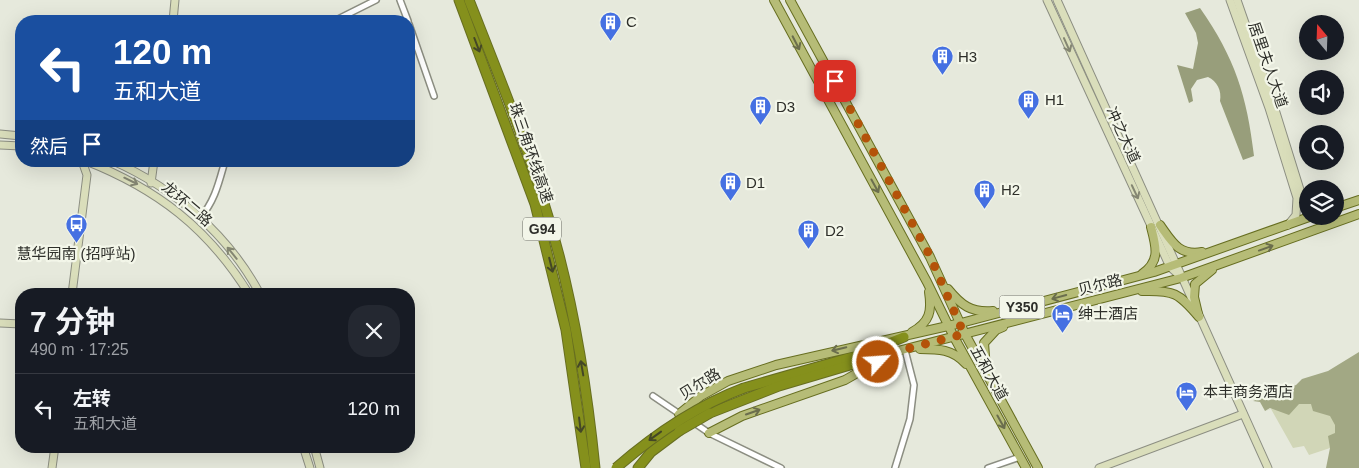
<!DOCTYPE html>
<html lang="zh">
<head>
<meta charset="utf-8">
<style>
	:root { --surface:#171b24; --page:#242831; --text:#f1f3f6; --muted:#9ea1a6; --line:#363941 }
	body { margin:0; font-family:Helvetica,"Noto Sans SC",sans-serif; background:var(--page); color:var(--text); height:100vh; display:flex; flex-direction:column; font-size:19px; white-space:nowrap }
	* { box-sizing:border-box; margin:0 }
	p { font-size:16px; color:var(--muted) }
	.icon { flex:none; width:28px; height:28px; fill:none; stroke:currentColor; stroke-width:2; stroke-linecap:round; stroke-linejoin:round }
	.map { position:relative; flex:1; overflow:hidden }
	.details { position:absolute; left:15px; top:288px; width:400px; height:165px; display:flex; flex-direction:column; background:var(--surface); border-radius:20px; box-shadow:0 5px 20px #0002 }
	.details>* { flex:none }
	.guide { position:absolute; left:15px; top:15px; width:400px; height:152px; border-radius:20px; box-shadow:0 5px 20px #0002; background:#1a4fa0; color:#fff; overflow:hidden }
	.needle { width:32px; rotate:341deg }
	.controls { position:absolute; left:1299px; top:15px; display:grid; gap:10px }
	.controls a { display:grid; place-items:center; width:45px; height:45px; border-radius:50%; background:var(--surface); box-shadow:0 5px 20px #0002; font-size:25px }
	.pin { position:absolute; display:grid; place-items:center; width:42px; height:42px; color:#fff; margin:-21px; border-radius:10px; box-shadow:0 2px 8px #0006 }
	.me { position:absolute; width:55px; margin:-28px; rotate:64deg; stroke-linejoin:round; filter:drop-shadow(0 0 4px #0008) }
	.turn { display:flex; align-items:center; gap:18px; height:105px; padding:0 15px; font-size:22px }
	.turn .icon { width:65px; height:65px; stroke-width:2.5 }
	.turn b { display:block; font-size:35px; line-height:42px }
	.then { display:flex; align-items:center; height:48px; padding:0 15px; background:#0003; gap:10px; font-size:19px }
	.round { display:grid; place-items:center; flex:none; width:52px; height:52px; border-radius:20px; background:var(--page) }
	.overview { display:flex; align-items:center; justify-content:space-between; height:85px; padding:0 15px }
	h1 { font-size:30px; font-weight:700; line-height:38px }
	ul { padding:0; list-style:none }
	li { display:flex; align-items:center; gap:15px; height:70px; padding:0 15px; border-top:1px solid var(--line) }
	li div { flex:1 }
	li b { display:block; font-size:19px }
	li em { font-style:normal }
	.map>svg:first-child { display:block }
	.green { fill:#d1d6b7 }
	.forest { fill:#a2a884 }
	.water { fill:#989e7b }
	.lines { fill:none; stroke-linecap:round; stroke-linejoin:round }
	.street-casing { stroke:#8c8e82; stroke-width:8 }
	.secondary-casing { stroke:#8c8e82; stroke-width:9 }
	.primary-casing { stroke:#676e21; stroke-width:10 }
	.highway-casing { stroke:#676e21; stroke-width:11 }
	.street { stroke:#fff; stroke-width:5 }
	.secondary { stroke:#dadebb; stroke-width:7 }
	.primary { stroke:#b6bc77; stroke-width:8 }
	.highway { stroke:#85901c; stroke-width:9 }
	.highway-bridge-casing { stroke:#676e21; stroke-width:11; stroke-linecap:butt }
	.highway-bridge { stroke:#85901c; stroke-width:9 }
	.oneway { stroke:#6b6e4d }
	.oneway2 { stroke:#444726 }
	.oneway3 { stroke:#848672 }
	.route { stroke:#b45309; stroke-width:9; stroke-dasharray:0 16.2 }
	.labels { text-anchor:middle; stroke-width:4.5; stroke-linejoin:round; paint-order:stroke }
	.shield { fill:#f3f6e9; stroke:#696b63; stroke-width:1 }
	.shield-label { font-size:14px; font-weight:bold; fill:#2e2f2a }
	.poi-label { font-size:15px; fill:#2e2f2a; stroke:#f3f6e9; text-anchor:start }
	.street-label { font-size:15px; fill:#2e2f2a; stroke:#f3f6e9 }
</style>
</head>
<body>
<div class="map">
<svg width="1359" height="468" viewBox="0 0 1359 468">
	<rect width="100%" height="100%" fill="#e6e9dc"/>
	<path class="green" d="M1359,372V468H1337L1330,448L1309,455L1304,446L1293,448L1271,409L1265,411Z"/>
	<path class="forest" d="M1359,352V468H1326L1330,448L1328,436L1335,433V425L1330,416L1313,411L1311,404H1299L1289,415L1270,408L1265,411L1260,402L1253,401L1296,385L1302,379L1328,371Z"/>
	<path class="water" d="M1200,8C1235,58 1247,96 1254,156L1243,160L1220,101C1222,91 1217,81 1208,77L1197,80L1191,89L1193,101L1189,103L1177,65L1193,69L1198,43L1196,33L1185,13Z"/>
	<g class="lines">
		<defs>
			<g id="street">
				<path d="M400,0L408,21"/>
				<path d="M334,21L376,0"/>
				<path d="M409,24L434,96"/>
				<path d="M200,218C215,201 219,182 225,161"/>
				<path d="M653,396L681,415"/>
				<path d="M693,422L709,433L781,468"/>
				<path d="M895,468L910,419L914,385L905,350"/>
				<path d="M988,468L1020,457"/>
			</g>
			<g id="secondary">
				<path d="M1047,0L1170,267L1181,277"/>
				<path d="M1057,0L1268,468"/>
				<path d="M1230,0L1269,108L1297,198L1296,215L1288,225"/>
				<path d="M1237,0L1274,106L1302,196L1308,206"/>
				<path d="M173,21L175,0"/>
				<path d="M0,134L21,136"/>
				<path d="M0,145L21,146"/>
				<path d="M86,161C157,189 208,228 249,294"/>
				<path d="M113,161C174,188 228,234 260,294"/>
				<path d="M151,183L154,161"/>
				<path d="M72,294L87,175L82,161"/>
				<path d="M0,323L21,324"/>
				<path d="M303,446L310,468"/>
				<path d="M314,446L320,468"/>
				<path d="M52,468L55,446"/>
				<path d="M1099,468L1243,414"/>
			</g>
			<g id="primary">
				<path d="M774,0L927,282L954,337L1026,468"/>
				<path d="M790,0L930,257L965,334L1038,468"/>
				<path d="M1335,208L1359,200"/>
				<path d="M1160,225C1172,242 1179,256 1202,252"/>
				<path d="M1142,274C1161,261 1156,246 1151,227"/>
				<path d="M948,289C961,305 971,313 993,311"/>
				<path d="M1142,291C1174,290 1179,293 1199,317"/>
				<path d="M1198,314L1194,297L1195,284L1212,270"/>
				<path d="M912,332C930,322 932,311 929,292"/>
				<path d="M920,349C938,349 953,349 966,364"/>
				<path d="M986,369L984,343L996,330L1003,327"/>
				<path d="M679,414L701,396L728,381L776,365L961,323L1154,272L1312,216"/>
				<path d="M709,433L742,416L845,380L894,352L1181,278L1359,214"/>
			</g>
			<g id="highway">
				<path d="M459,0L535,204L566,330L586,468"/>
				<path d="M469,0C495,66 522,132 543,200C571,286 586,378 595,468"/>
				<path d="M744,388L859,355L904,337"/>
				<path d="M710,413L779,386L894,352"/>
				<path d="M638,468L651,452L679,431"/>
			</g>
		</defs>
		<use href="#street" class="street-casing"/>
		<use href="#secondary" class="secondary-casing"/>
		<use href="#primary" class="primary-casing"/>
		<use href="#highway" class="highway-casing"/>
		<use href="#street" class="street"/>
		<use href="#secondary" class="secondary"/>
		<use href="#primary" class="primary"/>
		<use href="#highway" class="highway"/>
		<defs>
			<g id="highway-bridge">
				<path d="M679,431L710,413"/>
				<path d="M616,468C655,434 696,406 744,388"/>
			</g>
		</defs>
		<use href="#highway-bridge" class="highway-bridge-casing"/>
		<use href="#highway-bridge" class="highway-bridge"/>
	</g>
	<defs><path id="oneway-shaft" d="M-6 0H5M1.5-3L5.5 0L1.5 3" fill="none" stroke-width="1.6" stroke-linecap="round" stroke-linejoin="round" transform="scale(1.25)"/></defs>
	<g class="oneway">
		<use href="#oneway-shaft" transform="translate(796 43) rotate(63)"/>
		<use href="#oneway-shaft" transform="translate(875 186) rotate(61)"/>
		<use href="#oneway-shaft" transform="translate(1266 248) rotate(-20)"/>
		<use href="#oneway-shaft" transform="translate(1059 297) rotate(165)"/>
		<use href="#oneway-shaft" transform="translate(839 349) rotate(167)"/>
		<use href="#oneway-shaft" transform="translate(753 412) rotate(-19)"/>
		<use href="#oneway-shaft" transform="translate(1001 422) rotate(61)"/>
	</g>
	<g class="oneway2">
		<use href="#oneway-shaft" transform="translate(477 45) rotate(69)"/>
		<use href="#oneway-shaft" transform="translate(551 265) rotate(76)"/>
		<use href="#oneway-shaft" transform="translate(582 368) rotate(-100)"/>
		<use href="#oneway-shaft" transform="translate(580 425) rotate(83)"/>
		<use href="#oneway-shaft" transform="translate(655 436) rotate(144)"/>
	</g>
	<g class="oneway3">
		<use href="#oneway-shaft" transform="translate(1067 45) rotate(66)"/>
		<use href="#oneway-shaft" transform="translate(131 181) rotate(26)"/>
		<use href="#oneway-shaft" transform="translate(1135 192) rotate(65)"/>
		<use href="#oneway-shaft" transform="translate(232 253) rotate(-129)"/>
	</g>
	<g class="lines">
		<path class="route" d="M835,81L930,256L964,334L894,352L878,362"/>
	</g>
	<defs>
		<symbol id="building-pin" viewBox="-11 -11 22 30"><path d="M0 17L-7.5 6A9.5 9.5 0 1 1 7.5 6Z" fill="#4570e2" stroke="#f3f6e9"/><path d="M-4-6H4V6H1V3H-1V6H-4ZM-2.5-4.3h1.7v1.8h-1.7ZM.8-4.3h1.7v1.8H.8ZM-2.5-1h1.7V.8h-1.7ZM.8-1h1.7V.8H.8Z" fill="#fff"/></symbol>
		<symbol id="bus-pin" viewBox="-11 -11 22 30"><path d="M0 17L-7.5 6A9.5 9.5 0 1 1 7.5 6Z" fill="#4570e2" stroke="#f3f6e9"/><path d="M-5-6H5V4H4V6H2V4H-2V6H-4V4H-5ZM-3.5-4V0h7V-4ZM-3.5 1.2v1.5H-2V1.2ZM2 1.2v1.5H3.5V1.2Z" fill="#fff"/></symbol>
		<symbol id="hotel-pin" viewBox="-11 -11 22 30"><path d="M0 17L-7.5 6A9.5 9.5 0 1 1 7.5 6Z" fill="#4570e2" stroke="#f3f6e9"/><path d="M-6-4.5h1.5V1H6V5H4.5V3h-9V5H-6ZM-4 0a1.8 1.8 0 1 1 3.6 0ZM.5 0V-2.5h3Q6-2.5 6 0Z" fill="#fff"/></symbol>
	</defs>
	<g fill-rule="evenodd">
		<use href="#building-pin" x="598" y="10" width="25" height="34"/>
		<use href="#building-pin" x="930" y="44" width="25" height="34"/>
		<use href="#building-pin" x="1016" y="88" width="25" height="34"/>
		<use href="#building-pin" x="748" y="94" width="25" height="34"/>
		<use href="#building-pin" x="718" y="170" width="25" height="34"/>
		<use href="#building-pin" x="972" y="178" width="25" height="34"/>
		<use href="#bus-pin" x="64" y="212" width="25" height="34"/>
		<use href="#building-pin" x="796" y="218" width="25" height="34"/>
		<use href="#hotel-pin" x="1050" y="302" width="25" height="34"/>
		<use href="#hotel-pin" x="1174" y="380" width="25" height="34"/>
	</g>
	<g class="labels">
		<g class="shield">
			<rect x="523" y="217.5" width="38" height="23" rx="4"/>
			<rect x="999.5" y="295.5" width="45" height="23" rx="4"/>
		</g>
		<g class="shield-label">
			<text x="542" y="234">G94</text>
			<text x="1022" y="312">Y350</text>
		</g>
		<g class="poi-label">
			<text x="626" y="27">C</text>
			<text x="958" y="62">H3</text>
			<text x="1045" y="105">H1</text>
			<text x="776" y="112">D3</text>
			<text x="746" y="188">D1</text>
			<text x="1001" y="195">H2</text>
			<text x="825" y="236">D2</text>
			<text x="76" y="259" text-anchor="middle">慧华园南 (招呼站)</text>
			<text x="1078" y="319">绅士酒店</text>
			<text x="1203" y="397">本丰商务酒店</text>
		</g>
		<g class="street-label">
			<text transform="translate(1268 65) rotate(71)" y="5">居里夫人大道</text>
			<text transform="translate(1123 135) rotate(65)" y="5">冲之大道</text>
			<text transform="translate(531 153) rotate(71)" y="5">珠三角环线高速</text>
			<text transform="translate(187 204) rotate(40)" y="5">龙环二路</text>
			<text transform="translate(1100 285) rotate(-14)" y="5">贝尔路</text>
			<text transform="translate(989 373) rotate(61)" y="5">五和大道</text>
			<text transform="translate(700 384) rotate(-32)" y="5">贝尔路</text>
		</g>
	</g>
</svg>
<div class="controls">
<a><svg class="needle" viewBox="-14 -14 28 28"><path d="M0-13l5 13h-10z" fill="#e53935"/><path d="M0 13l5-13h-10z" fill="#9ea1a6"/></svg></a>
<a><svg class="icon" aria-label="sound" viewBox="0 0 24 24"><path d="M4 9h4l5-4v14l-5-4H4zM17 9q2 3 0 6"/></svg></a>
<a><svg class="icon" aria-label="search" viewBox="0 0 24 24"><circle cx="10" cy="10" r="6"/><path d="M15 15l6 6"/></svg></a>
<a><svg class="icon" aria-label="layers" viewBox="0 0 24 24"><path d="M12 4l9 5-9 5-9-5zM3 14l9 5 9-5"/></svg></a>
</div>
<div class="pin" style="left:835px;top:81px;background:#d93025"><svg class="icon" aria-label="arrive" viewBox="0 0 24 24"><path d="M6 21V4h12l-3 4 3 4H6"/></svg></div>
<svg class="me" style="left:878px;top:362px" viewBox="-20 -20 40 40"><circle r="17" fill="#b45309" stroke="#fff" stroke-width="3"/><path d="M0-11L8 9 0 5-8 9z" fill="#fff"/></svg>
<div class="guide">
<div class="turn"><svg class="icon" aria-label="left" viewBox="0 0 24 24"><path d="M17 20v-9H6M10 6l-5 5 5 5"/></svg><div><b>120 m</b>五和大道</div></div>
<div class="then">然后<svg class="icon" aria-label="arrive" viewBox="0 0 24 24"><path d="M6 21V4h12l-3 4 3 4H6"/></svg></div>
</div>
<section class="details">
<div class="overview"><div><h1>7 分钟</h1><p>490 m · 17:25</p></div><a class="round"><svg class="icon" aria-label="close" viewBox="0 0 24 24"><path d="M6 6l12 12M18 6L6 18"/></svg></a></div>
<ul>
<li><svg class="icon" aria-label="left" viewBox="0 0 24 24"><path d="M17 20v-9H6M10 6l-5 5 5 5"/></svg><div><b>左转</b><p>五和大道</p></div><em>120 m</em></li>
</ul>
</section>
</div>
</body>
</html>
